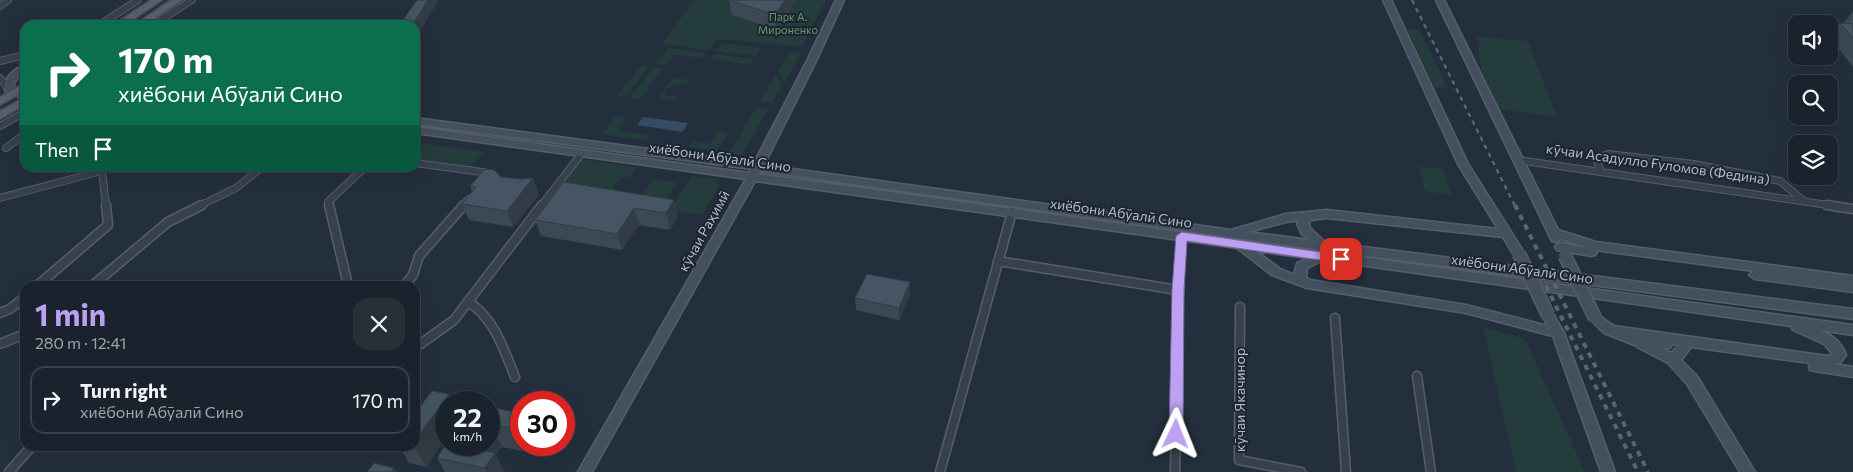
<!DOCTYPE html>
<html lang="en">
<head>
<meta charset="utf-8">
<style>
	:root { --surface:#1a232d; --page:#272f39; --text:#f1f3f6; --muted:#9fa4aa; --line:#384049; --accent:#bca0f2 }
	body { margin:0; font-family:Commissioner,sans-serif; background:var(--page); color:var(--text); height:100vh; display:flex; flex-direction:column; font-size:19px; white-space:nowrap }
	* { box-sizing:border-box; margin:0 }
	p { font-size:16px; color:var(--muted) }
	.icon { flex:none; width:28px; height:28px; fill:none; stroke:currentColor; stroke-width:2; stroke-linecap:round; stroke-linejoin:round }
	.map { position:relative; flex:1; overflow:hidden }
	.side { position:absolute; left:20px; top:281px; width:400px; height:170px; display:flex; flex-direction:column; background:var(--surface); border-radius:15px; box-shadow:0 5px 20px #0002,0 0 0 1px var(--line) }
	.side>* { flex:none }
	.guide { position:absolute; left:20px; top:20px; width:400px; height:152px; border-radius:15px; box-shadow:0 5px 20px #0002,0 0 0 1px var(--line); background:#0b6e4f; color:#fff; overflow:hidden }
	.fabs { position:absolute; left:1788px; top:15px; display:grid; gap:10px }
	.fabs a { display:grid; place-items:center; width:50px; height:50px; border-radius:10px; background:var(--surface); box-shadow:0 5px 20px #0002,0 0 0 1px var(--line); font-size:25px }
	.speed { position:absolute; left:435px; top:391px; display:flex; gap:10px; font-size:25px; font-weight:700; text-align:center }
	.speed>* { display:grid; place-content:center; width:65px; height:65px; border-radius:50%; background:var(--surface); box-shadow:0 5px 20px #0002,0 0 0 1px var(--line); line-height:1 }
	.speed small { font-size:12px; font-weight:400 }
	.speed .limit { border:8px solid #d22; background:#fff; color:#111 }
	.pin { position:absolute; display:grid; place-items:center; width:42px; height:42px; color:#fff; margin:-21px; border-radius:10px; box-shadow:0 2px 8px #0006 }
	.me { position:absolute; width:55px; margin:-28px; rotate:2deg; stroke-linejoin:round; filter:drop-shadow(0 0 4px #0008) }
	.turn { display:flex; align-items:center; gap:18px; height:105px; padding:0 15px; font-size:22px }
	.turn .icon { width:65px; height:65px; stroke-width:2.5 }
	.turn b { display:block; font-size:35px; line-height:42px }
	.then { display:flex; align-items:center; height:48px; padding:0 15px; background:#0003; gap:10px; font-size:19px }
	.round { display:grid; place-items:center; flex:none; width:52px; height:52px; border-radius:15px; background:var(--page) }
	.overview { display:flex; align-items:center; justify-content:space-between; height:85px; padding:0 15px }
	h1 { font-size:30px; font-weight:700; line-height:38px; color:var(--accent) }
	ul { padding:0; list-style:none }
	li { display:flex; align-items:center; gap:15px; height:68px; margin:0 10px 8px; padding:0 5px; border:2px solid var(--line); border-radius:15px }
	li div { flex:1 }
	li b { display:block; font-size:19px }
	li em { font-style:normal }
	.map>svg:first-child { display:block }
	.green { fill:#253c3d }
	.water { fill:#364c63 }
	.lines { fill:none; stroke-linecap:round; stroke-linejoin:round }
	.street-far1-casing { stroke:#555f6a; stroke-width:8 }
	.street-casing { stroke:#555f6a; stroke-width:11 }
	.secondary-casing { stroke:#555f6a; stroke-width:3 }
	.primary-casing { stroke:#404a55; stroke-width:3 }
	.street-far1 { stroke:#37414c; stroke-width:6 }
	.street { stroke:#37414c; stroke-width:8 }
	.secondary { fill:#45505f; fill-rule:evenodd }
	.primary { fill:#55606d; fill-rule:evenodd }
	.rail-far1 { stroke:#596574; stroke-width:2.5; stroke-dasharray:4.5 4.5; stroke-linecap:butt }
	.rail { stroke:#596574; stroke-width:4; stroke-dasharray:5.5 5.5; stroke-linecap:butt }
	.secondary-bridge-casing { stroke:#555f6a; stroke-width:15; stroke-linecap:butt }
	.secondary-bridge { stroke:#45505f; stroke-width:12 }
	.wall { fill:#3c4955 }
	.shaded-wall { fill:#313c45 }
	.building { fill:#465563; stroke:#313c45 }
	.route { fill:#bca0f2; stroke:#7a689d }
	.labels { text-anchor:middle; stroke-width:4; stroke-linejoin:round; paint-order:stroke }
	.far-park-label { font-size:11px; fill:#699971; stroke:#1c2631 }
	.street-label { font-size:14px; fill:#b2bcc8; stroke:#1c2631 }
</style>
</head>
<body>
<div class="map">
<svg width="1853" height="472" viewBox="0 0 1853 472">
	<rect width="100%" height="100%" fill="#232f3c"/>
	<g class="green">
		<path d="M694,0H826L802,47L717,39L709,50L662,44Z"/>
		<path d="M1407,29L1419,30L1447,87L1435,88Z"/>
		<path d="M1477,37L1528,41L1557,117L1500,109L1481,69Z"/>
		<path d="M722,43L761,48L756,56L716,51Z"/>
		<path d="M668,48L707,53L703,58L674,55L666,65L656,64Z"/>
		<path d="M790,51L801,53L784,83L778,71Z"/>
		<path d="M714,54L754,59L750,65L710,59Z"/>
		<path d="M642,65L649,66L625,97L617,96Z"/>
		<path d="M654,67L663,68L640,99L630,98Z"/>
		<path d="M776,74L782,86L772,103L760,102Z"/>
		<path d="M673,78L690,80L685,85C676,84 669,85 665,93L667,96H678L675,101L658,98Z"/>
		<path d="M757,107L769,108L742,155L729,153Z"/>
		<path d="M616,116L626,118L617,130L649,135L645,140L602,134Z"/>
		<path d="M718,131L728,133L717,151L689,147L692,141L710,144Z"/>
		<path d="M415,142L484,152L471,167L415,159Z"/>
		<path d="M582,159L636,167L629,178L621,177L603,202L555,194Z"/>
		<path d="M1418,166L1444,169L1451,195L1425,191Z"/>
		<path d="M692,176L715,179L719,186L702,215L670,210Z"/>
		<path d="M653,179L677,183L660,209L636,205Z"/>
		<path d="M1483,327L1525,339L1585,472H1516Z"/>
	</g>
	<path class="water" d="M643,117L688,123L683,132L637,125Z"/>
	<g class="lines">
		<defs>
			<g id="street-far1">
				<path d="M0,6L8,0"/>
				<path d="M99,25L138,0"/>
				<path d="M153,25L192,0"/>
				<path d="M0,61L25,55"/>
				<path d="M0,78L8,88"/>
				<path d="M0,126L25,112"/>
				<path d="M6,148L25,134"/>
				<path d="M1518,160L1835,206"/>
				<path d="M415,163L489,173L488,177"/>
				<path d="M104,168L102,171L106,206"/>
				<path d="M1601,172L1596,158L1608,154L1694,164L1780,181L1804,201"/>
				<path d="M0,198L102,171"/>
				<path d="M199,206L236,188L261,168"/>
				<path d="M329,206L328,202L364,168"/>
				<path d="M462,206L469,199"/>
				<path d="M541,206L582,153"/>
			</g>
			<g id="street">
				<path d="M329,205L347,281L343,286"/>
				<path d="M1827,205L1853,209"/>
				<path d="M998,261L1178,290"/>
				<path d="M37,286L108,225L106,205"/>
				<path d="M92,286L168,222L202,205"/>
				<path d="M404,286L413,275L419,256L464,205"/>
				<path d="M468,302C494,317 504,350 515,377"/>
				<path d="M1240,307L1239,460L1301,472"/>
				<path d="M0,313L10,309L25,297"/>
				<path d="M1335,318L1346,472"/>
				<path d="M0,344L25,334"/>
				<path d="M415,348L454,320L542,205"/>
				<path d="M1417,376L1431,472"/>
				<path d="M9,472L32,446"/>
				<path d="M940,472L1012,212"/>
				<path d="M1175,472C1177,393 1176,314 1182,236"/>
			</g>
			<g id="secondary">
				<path d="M836,0H844L816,61L764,165L1231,230L1286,214L1327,210L1498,229L1458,164L1383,0H1391L1468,164L1525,254L1519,258L1515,257L1503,237L1327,218L1311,220L1309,223L1310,228L1325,242L1853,309V319L1322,250L761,171L759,174L1853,325V335L1818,330C1832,335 1841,341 1846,355L1841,362L1835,364L1853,367V377L1815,371L1810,370L1809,366L1810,363L1691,347L1681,360L1697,376L1755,472H1740L1687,384L1668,363L1639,348L1637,346L1604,333L1589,318L1591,315L1595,313L1614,326L1827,356L1833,354L1824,344L1793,330L1791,326L1324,260L1307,268L1306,277L1310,280L1466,305L1548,326L1542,315L1544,312H1552L1564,333L1615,472H1601L1553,336L1466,313L1307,288L1272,275L1237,248L755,181L592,472H578L746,179L415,133V127L749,173L751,169L415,124V118L754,163L807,61ZM1299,220L1297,223L1301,233L1309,240L1248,232L1286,222ZM1256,251L1308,258L1297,263L1294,275L1280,269ZM1672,344L1679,345L1671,353L1663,349L1670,348Z"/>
				<path d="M1436,0H1444L1558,230L1596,242L1853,276V292L1755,279L1749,275L1754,271L1595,250L1597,252L1595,255L1591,256L1557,250L1555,247L1557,244L1561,243L1588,248L1561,239L1556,242L1552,241Z"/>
				<path d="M25,65V72C18,77 13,81 14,89L25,93V99L6,93C0,80 14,69 25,65Z"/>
			</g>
			<g id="primary">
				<path d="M151,0H162L125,25H113Z"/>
				<path d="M171,0H182L146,25H134Z"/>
				<path d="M25,83V91L0,105V97Z"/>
				<path d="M25,97V105L0,119V111Z"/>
			</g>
		</defs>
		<use href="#street-far1" class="street-far1-casing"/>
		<use href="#street" class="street-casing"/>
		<use href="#secondary" class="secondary-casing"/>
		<use href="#primary" class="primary-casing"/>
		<use href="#street-far1" class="street-far1"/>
		<use href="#street" class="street"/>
		<use href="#secondary" class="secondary"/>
		<use href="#primary" class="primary"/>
		<path class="rail-far1" d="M1412,0L1515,206"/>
		<g class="rail">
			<path d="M1515,205L1648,472"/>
			<path d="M1546,286L1638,472"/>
		</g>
		<defs>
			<g id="secondary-bridge">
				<path d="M1519,254L1548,315"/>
				<path d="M1565,256L1595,318"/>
			</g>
		</defs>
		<use href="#secondary-bridge" class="secondary-bridge-casing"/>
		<use href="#secondary-bridge" class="secondary-bridge"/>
	</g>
	<g class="wall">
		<path d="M417,0V36H415V25H401L400,24Z"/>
		<path d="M729,0L791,8L777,30L732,15Z"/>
		<path d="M1853,11V67L1830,38L1840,23H1844Z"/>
		<path d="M501,177L539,194L513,227L469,220L462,204L472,192L470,186Z"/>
		<path d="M564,182L678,216L670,230L639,225L622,250L541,236L535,220Z"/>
		<path d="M910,282V295L899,320L856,310L855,298Z"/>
		<path d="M446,402V438L426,467L409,463L399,446H415Z"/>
		<path d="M489,407L520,413L521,445H525L522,451L502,447L496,455L504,472H445L437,458Z"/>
	</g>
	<g class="shaded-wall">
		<path d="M428,0H439L417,36L415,30V25H413V24Z"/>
		<path d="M785,0H797L777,30L775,15Z"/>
		<path d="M533,178L539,194L513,227L507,211Z"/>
		<path d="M674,200L678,216L670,230L666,213Z"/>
		<path d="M634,208L639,225L622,250L617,234Z"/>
		<path d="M910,282V295L899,320V308Z"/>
		<path d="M449,394L453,402H446V438L426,467L414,446H415V441Z"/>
		<path d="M520,413L521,415V445H525L522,451L511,428Z"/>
		<path d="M491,424L502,447L496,455L504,472H486L474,448L476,445H489V426Z"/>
		<path d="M394,468L397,472H391Z"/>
	</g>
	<g class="building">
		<path d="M417,0H428L413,24H400Z"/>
		<path d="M729,0H785L775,15Z"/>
		<path d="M1840,23L1853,24V38Z"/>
		<path d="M485,169L494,170L501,177L521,179L533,178L507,211L462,204L476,187L470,186Z"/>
		<path d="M564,182L674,200L666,213L634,208L617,234L535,220Z"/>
		<path d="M867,274L910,282L899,308L855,298Z"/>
		<path d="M432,391L449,394L415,441V413Z"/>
		<path d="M489,407L520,413L511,428L491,424L489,426Z"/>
		<path d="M446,444L476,445L474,448L495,453L484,468L437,458Z"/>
		<path d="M374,463L394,468L391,472H367Z"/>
	</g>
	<path class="route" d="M1182,232L1341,255L1347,259L1341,263L1187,241L1184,290L1183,434L1181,438L1176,439L1171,438L1169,434L1172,290L1176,236Z"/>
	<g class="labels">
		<g class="far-park-label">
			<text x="788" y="21">Парк А.<tspan x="788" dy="13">Мироненко</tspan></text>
		</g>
		<g class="street-label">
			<text transform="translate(720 157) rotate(8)" y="5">хиёбони Абӯалӣ Сино</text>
			<text transform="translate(1658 164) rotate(8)" y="5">кӯчаи Асадулло Ғуломов (Федина)</text>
			<text transform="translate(1121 213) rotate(8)" y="5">хиёбони Абӯалӣ Сино</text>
			<text transform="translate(704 231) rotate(-61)" y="5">кӯчаи Раҳимӣ</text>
			<text transform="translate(1522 269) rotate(8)" y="5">хиёбони Абӯалӣ Сино</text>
			<text transform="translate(1240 400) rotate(-90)" y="5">кӯчаи Якачинор</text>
		</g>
	</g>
</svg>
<div class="fabs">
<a><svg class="icon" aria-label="sound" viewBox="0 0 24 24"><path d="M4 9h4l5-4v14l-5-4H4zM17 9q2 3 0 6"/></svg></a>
<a><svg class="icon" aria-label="search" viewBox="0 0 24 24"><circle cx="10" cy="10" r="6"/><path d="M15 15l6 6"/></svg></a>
<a><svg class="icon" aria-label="layers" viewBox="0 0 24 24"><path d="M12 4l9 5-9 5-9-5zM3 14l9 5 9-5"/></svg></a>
</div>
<div class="speed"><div>22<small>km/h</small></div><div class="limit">30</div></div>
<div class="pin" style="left:1341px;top:259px;background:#d93025"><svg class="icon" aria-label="arrive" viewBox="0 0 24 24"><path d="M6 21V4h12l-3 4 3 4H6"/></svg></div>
<svg class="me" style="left:1176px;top:434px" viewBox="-20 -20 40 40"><path d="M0-17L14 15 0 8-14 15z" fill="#bca0f2" stroke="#fff" stroke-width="4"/></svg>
<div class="guide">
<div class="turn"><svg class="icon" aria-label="right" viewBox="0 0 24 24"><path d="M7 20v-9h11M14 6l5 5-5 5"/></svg><div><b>170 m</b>хиёбони Абӯалӣ Сино</div></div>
<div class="then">Then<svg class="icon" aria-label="arrive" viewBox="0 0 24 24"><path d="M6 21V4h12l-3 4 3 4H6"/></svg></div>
</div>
<section class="side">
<div class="overview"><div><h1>1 min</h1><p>280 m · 12:41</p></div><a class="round"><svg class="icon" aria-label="close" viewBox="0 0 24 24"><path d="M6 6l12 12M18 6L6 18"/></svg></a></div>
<ul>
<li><svg class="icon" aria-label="right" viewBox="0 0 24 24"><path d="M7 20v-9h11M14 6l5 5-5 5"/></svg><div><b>Turn right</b><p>хиёбони Абӯалӣ Сино</p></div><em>170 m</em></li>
</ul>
</section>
</div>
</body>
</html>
